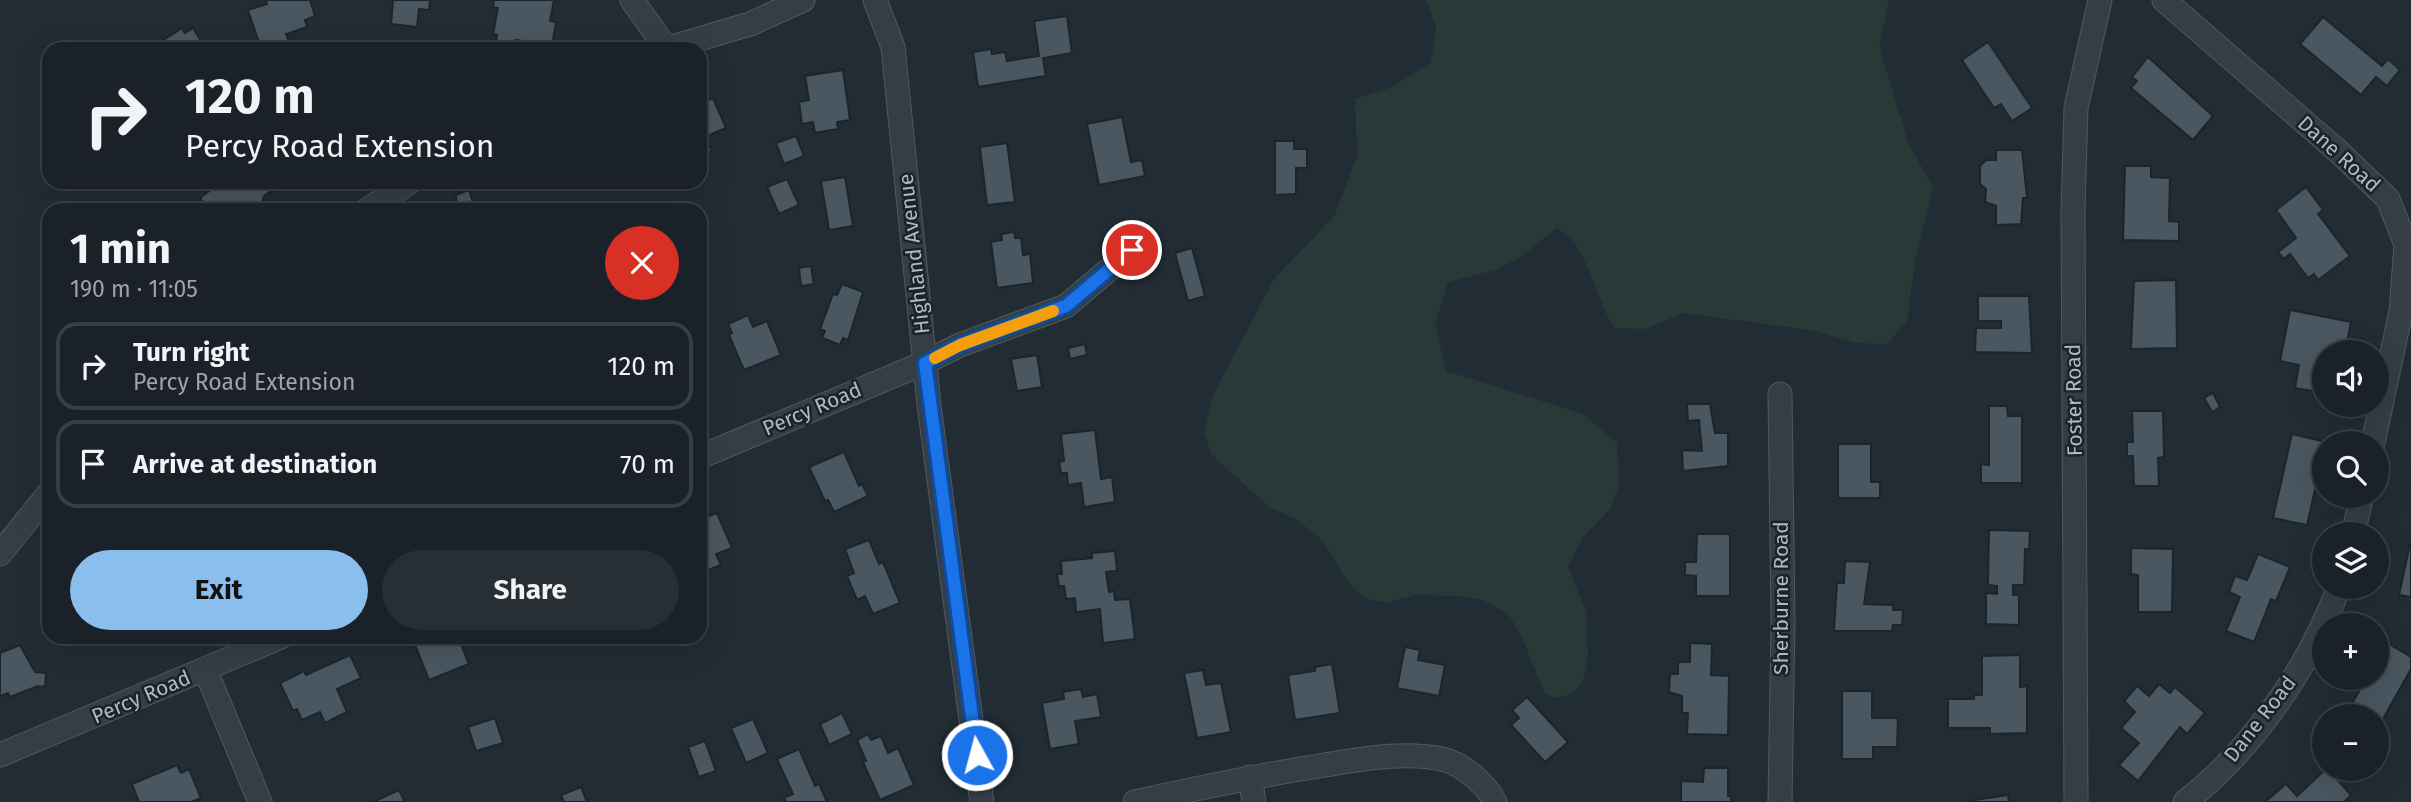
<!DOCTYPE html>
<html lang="en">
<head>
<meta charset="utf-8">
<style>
	:root { --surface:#1a2128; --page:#272e34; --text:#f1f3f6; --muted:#9fa3a8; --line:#383e45; --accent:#8abeec }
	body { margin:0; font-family:"Fira Sans",sans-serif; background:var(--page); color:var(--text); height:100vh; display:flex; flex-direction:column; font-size:26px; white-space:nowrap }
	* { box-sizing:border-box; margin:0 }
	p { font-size:23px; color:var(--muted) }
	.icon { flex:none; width:38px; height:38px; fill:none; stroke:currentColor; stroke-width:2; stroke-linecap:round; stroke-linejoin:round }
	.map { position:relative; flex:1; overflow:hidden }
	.side { position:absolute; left:42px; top:203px; width:665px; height:441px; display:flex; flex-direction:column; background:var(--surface); border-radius:21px; box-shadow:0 7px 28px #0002,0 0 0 2px var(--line) }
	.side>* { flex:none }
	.guide { position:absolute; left:42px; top:42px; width:665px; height:147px; border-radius:21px; box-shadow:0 7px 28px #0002,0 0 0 2px var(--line); background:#1a2128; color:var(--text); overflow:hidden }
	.tools { position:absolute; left:2312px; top:340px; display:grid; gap:14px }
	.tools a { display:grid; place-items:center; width:77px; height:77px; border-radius:50%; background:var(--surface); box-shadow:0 7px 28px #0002,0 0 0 2px var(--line); font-size:35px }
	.pin { position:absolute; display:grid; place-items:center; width:60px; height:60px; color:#fff; margin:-30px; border:4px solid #fff; border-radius:50%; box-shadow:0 2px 7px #0007 }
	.me { position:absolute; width:77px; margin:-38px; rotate:353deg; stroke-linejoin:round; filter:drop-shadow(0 0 5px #0008) }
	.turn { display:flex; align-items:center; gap:24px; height:147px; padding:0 28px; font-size:32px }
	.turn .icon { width:91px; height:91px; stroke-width:2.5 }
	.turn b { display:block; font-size:49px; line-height:60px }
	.round { display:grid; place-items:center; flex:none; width:74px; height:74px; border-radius:37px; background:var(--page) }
	.headline { display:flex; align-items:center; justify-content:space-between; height:119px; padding:0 28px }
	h1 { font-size:42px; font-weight:700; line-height:52px }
	.action { display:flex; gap:14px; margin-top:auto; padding:14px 28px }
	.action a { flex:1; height:80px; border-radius:42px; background:var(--accent); color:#111; font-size:28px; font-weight:700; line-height:80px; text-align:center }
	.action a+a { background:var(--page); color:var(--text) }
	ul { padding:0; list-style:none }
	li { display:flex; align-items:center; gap:21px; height:88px; margin:0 14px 10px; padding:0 14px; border:4px solid var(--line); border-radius:21px }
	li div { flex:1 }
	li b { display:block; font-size:26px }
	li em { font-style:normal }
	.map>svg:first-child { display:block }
	.green { fill:#273a37 }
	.building { fill:#4a5760; stroke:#1c252c; stroke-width:2 }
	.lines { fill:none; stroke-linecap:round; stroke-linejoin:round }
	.minor-casing { stroke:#4f5960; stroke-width:25 }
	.minor { stroke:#353e45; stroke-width:23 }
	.route-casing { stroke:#114b97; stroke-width:18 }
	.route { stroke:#1a73e8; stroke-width:12 }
	.slow { stroke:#f59e0b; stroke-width:12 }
	.labels { text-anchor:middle; stroke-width:5; stroke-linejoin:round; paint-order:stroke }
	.street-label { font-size:21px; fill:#afb9c2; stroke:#1b232a }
</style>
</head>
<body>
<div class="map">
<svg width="2411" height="802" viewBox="0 0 2411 802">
	<rect width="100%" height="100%" fill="#222c35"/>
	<path class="green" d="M1426,0H1889L1879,47L1908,142L1933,188L1915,262L1907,321L1887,344L1855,343L1816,331L1684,313L1645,329L1615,328C1593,297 1591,249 1557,228L1519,258L1495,270L1448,282L1435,325L1446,371L1583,414L1617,443L1619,485L1611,508L1582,538L1568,567L1586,611L1588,658L1583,681L1572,694L1554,698L1544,692L1521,635L1509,615L1483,600L1461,596L1415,595L1387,603L1364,598L1348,582L1323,541L1296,519L1269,507L1212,455L1204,432L1213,395L1274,279L1335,215L1357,156L1355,99L1390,88L1431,63L1436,27Z"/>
	<g class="building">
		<path d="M266,0H310L315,16L305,20L307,27L286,34L290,45L261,49L248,10L267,4Z"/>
		<path d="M393,0H430L429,10L419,9L417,27L391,24Z"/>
		<path d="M494,0H554L550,21L556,22L552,46L516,40L515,49L495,48L497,35L493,34L498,8L493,7Z"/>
		<path d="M1067,16L1072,53L1043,58L1046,76L978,87L973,52L991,49L992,54L1005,52L1007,61L1039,56L1034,21Z"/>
		<path d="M2323,17L2382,66L2388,59L2400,70L2387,86L2376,77L2361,95L2300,44Z"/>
		<path d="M182,28L185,33L193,28L205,48L150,49Z"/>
		<path d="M1988,42L2032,108L2012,121L2001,104L1994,108L1962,60Z"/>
		<path d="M2148,57L2213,116L2193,140L2131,88L2137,81L2132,77Z"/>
		<path d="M843,70L850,120L837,122L838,129L815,133L813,122L802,124L799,102L809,100L805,76Z"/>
		<path d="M713,98L726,128L705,137L712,151L700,156V104Z"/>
		<path d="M1122,117L1131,162L1142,160L1145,176L1099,185L1087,124Z"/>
		<path d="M796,136L804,156L784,164L776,143Z"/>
		<path d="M1275,141H1294V149H1307V168H1296V194L1275,195Z"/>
		<path d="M1007,143L1015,202L987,205L980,147Z"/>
		<path d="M1996,150H2022L2027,198H2023L2021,224L1996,225V206L1985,202L1986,189L1980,184V166L1986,160H1996Z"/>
		<path d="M2125,166H2151V177L2170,178L2169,221L2179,222V241L2123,240Z"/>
		<path d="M845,177L853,226L829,230L821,181Z"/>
		<path d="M787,179L799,205L779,214L767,187Z"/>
		<path d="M221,182H285L264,196L262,202L246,210H209L200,198Z"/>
		<path d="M2306,187L2323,210L2318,214L2350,256L2318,280L2314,274L2308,278L2290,254L2284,259L2278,252L2296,238L2276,210Z"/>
		<path d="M469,190L475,209L457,210L456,195Z"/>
		<path d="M1014,232L1015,238H1021L1023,255L1030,254L1033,283L997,288L991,242L1002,240L1001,234Z"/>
		<path d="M1192,248L1205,296L1188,301L1175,253Z"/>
		<path d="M811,266L814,284L801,286L799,268Z"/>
		<path d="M2176,280L2177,348L2131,349L2134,281Z"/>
		<path d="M842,284L863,292L848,340L843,338L840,345L822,338L825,331L820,329L833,294L837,295Z"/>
		<path d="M1978,296H2029L2032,353L1975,352L1976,328H2001V321H1978Z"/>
		<path d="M2290,310L2351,322L2346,348L2335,346L2334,352H2324V393L2295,388L2299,365L2280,361Z"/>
		<path d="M748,315L753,327L767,321L781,355L744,370L729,335L732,333L728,324Z"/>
		<path d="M1085,344L1087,355L1070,359L1068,348Z"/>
		<path d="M1037,355L1042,387L1017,391L1011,359Z"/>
		<path d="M2213,393L2220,407L2212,412L2204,398Z"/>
		<path d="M1687,404H1710L1715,433H1728V466L1683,471L1682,450L1702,451L1699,420L1688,421Z"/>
		<path d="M1989,406H2007L2008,416H2022V483H1981V464L1989,465Z"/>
		<path d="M2132,411H2163L2164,457L2158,458L2159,486H2134L2133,456H2127V442H2133Z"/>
		<path d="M1095,430L1101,479L1112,477L1115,502L1084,507L1081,483L1068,485L1067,473H1061L1059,462L1064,461L1061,434Z"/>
		<path d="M2292,434L2326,442L2307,525L2273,518Z"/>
		<path d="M1838,444H1871V482H1880V498H1838Z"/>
		<path d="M844,452L859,486L862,484L868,496L834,512L828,500L825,501L809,467Z"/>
		<path d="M717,513L732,548L716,554L721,565L700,573V517L701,519Z"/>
		<path d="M1989,530L2030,531L2029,549H2025L2024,585H2013V595H2019V625L1986,624V593L1997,594V586L1988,585Z"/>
		<path d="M1697,534H1730V596H1696V576L1685,575V562H1696Z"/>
		<path d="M2411,539V597L2399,595Z"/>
		<path d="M869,540L879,564L883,562L900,603L873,614L865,596L857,600L847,576L854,573L845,549Z"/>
		<path d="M2131,548L2173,549L2172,612H2138V575L2131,574Z"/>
		<path d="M1115,551L1117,571L1106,572L1109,592L1114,591L1115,600L1130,599L1135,639L1103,643L1100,609L1076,612L1075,598L1066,599L1064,586H1059L1057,574H1062L1061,561L1092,558V553Z"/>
		<path d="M2258,554L2290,567L2276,601L2271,599L2254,642L2226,631L2240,597L2229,592L2235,576L2247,580Z"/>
		<path d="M1845,561L1870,562L1864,604L1893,605V610H1903L1902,625H1893L1892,631H1834L1837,583H1844Z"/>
		<path d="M412,637H458L469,664L429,680Z"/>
		<path d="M1690,643L1712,644L1711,675L1729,676L1728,735L1687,734L1688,713H1682V696L1669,692L1670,674H1678V662H1690Z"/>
		<path d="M2389,644L2411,657V669L2379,726L2376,716H2362L2349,709L2363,684L2368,687L2376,677L2380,665L2377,664Z"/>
		<path d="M20,645L35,672L46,673L45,687L38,686L10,697L8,693L0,696V653Z"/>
		<path d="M1405,647L1420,650L1418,660L1445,665L1439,696L1397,688Z"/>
		<path d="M350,655L361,678L337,689L347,712L325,723L320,712L302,720L297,709L293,711L280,683L304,671L306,675Z"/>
		<path d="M2020,655V687L2027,686V733L1990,734V728H1948V699H1974V695H1982V656Z"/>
		<path d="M1332,664L1340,713L1295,720L1288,675L1315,671V667Z"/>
		<path d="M1203,670L1206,685L1221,683L1231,732L1197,738L1184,673Z"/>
		<path d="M2159,684L2170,693L2175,687L2205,713L2187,734L2180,727L2138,781L2119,765L2139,743L2121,728L2135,712L2124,701L2137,686L2149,696Z"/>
		<path d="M1081,689L1083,697L1097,694L1101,717L1075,721L1079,744L1050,749L1042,703L1064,699L1063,692Z"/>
		<path d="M1842,691H1872V718H1898L1897,747H1873V759H1842Z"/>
		<path d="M1527,697L1568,742L1545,762L1511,725L1519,718L1512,710Z"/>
		<path d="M842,713L852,734L829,745L820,724Z"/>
		<path d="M495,718L503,743L476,751L468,727Z"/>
		<path d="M753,719L768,753L746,763L731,728Z"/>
		<path d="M868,734L871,740L881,736L888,753L898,748L914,785L880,800L863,762L866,761L857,740Z"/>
		<path d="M705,741L716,771L699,777L688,747Z"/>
		<path d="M799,749L815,786L819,784L827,802H786L784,798L793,794L777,759Z"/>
		<path d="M177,765L181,773L189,769L201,798L191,802H139L132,784Z"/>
		<path d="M1704,768H1728V796H1731V802H1681V781L1703,782Z"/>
		<path d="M2327,768L2351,795L2344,802H2265L2286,784L2297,796Z"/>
		<path d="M581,787L587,802H564L561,795Z"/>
		<path d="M399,790L405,802H373Z"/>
		<path d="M2008,795L2009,802H1968V801Z"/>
	</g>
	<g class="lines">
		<defs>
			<g id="minor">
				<path d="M632,0L666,48"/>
				<path d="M875,0L893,47L929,405L982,802"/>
				<path d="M2164,0L2339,152L2388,199L2406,245L2401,311L2373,443"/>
				<path d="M665,49L750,24L803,0"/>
				<path d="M367,210L410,182"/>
				<path d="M700,457L924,363L960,345L1066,306L1132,250"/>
				<path d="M2353,534L2362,495"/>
				<path d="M0,554L49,493"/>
				<path d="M205,669L260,802"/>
				<path d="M0,755L281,637"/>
				<path d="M1250,777L1254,802"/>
				<path d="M1135,802C1198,788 1261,775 1325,765C1363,759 1404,751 1442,759C1463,764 1486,784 1495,802"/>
				<path d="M1780,802L1783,621L1780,394"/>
				<path d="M2076,802L2073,210L2076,108L2100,0"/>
				<path d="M2185,802C2251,751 2311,665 2339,586"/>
			</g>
		</defs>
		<use href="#minor" class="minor-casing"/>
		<use href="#minor" class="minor"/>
	</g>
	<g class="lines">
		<defs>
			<path id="route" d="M977,755L925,363L960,345L1066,306L1132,250"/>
		</defs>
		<use href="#route" class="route-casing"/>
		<use href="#route" class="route"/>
		<path class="slow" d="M935,358L960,345L1053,311"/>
	</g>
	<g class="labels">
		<g class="street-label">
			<text transform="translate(2339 154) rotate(42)" y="7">Dane Road</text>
			<text transform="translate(914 254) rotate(-96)" y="7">Highland Avenue</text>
			<text transform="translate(2074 400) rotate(-91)" y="7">Foster Road</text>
			<text transform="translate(812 409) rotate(-23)" y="7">Percy Road</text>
			<text transform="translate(1781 598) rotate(-90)" y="7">Sherburne Road</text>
			<text transform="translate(141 697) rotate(-23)" y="7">Percy Road</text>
			<text transform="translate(2260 719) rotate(-52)" y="7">Dane Road</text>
		</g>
	</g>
</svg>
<div class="tools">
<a><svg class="icon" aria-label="sound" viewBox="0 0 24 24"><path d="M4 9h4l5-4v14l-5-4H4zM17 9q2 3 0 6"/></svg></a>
<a><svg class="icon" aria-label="search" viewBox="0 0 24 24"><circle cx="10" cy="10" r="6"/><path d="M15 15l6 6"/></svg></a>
<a><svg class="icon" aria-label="layers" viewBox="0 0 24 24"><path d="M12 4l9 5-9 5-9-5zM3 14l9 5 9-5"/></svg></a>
<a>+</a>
<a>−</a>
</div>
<div class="pin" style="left:1132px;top:250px;background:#d93025"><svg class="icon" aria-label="arrive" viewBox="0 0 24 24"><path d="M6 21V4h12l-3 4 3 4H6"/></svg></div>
<svg class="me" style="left:977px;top:755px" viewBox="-20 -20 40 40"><circle r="17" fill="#1a73e8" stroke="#fff" stroke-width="3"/><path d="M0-11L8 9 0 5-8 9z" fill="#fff"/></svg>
<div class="guide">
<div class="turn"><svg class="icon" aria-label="right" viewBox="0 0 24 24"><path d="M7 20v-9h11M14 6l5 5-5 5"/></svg><div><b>120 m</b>Percy Road Extension</div></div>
</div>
<section class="side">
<div class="headline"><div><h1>1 min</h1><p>190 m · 11:05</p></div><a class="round" style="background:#d93025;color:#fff"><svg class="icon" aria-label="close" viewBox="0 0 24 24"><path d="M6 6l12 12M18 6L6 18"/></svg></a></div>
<ul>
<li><svg class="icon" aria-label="right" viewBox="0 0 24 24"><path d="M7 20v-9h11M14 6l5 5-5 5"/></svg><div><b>Turn right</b><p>Percy Road Extension</p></div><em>120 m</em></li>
<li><svg class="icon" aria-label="arrive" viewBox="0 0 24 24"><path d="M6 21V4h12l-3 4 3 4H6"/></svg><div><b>Arrive at destination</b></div><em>70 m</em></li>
</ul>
<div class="action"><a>Exit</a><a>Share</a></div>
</section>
</div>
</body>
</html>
